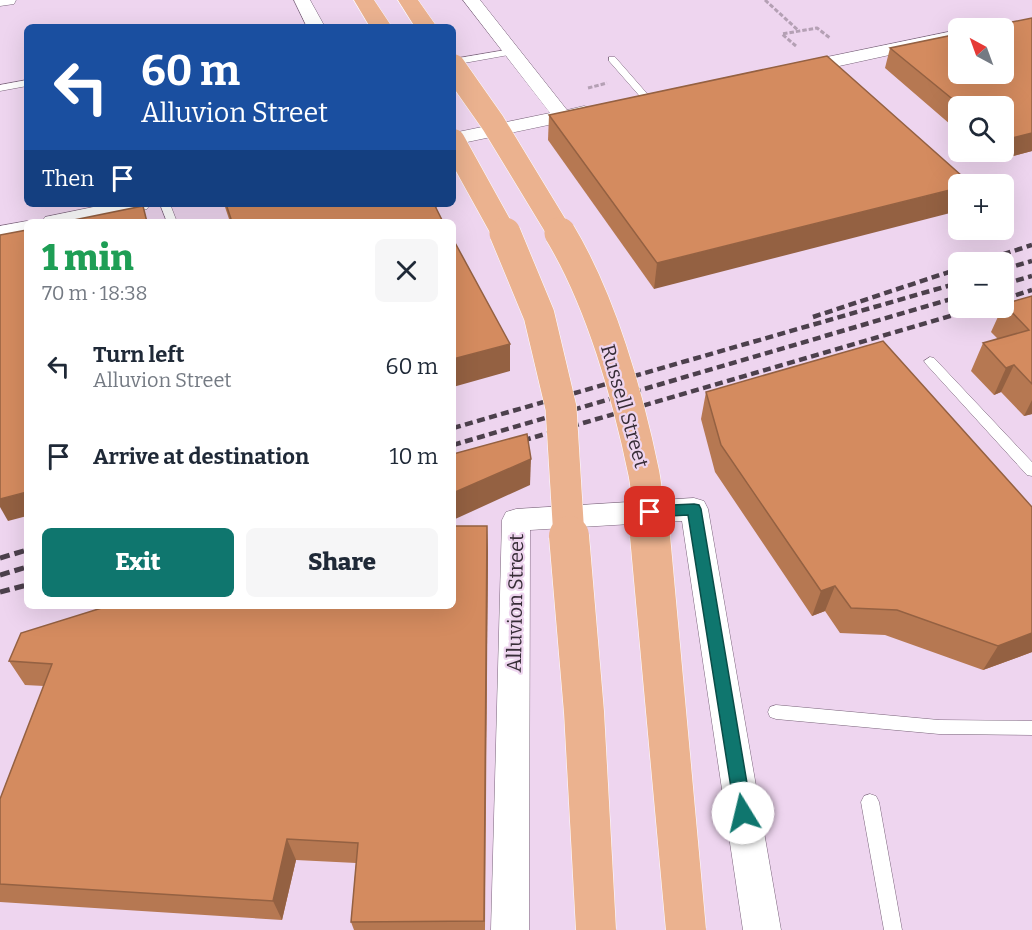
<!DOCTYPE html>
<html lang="en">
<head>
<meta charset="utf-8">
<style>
	:root { --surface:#fff; --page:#f6f6f7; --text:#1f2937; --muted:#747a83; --accent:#0f766e }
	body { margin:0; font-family:Bitter,serif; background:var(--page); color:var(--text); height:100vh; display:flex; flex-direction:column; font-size:22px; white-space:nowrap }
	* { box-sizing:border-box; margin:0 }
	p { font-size:20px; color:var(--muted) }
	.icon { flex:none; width:33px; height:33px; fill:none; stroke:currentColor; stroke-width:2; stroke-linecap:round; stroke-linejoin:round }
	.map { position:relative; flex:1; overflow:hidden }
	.drawer { position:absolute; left:24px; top:219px; width:432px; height:390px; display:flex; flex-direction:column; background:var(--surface); border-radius:9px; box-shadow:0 6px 24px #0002 }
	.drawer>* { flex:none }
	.hud { position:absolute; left:24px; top:24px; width:432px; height:183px; border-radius:9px; box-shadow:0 6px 24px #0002; background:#1a4fa0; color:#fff; overflow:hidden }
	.needle { width:39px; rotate:319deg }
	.tools { position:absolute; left:948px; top:18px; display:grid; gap:12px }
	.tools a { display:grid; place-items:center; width:66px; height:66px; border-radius:9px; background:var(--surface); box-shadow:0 6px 24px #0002; font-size:30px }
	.pin { position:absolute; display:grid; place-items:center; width:51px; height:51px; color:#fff; margin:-26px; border-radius:12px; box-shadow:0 3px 9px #0006 }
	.me { position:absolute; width:66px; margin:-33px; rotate:351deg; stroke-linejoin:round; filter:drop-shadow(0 0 4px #0008) }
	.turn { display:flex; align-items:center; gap:21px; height:126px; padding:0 18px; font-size:27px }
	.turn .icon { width:78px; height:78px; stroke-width:2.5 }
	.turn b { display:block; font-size:42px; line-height:51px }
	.then { display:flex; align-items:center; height:57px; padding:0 18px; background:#0003; gap:12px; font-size:22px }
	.round { display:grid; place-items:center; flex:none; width:63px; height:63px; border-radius:9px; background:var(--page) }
	.headline { display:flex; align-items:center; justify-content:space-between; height:102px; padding:0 18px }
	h1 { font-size:36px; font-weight:800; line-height:45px; color:#1e9e55 }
	.cta { display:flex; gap:12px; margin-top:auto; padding:12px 18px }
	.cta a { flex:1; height:69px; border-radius:9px; background:var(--accent); color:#fff; font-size:24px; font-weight:800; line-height:69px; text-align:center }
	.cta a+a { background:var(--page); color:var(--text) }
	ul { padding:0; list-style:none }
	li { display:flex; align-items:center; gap:18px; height:90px; padding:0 18px }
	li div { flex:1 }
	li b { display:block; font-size:22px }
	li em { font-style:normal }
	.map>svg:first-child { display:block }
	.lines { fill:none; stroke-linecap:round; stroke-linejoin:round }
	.service-casing { stroke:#7a647b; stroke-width:1 }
	.minor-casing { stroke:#7a647b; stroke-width:1 }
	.primary-casing { stroke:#fff; stroke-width:1 }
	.path { stroke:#b4a0b4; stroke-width:3; stroke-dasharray:4.5 2; stroke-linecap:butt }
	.service { fill:#fff; fill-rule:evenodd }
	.minor { fill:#fff; fill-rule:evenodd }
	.primary { fill:#ebb28f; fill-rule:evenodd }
	.rail-far1 { stroke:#4c404c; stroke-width:4.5; stroke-dasharray:8 4.5; stroke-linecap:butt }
	.rail { stroke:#4c404c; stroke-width:5; stroke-dasharray:10 5; stroke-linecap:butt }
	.primary-bridge-far2-casing { stroke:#fff; stroke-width:25; stroke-linecap:butt }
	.primary-bridge-far1-casing { stroke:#fff; stroke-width:32; stroke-linecap:butt }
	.primary-bridge-casing { stroke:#fff; stroke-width:41; stroke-linecap:butt }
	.primary-bridge-far2 { stroke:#ebb28f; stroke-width:24 }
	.primary-bridge-far1 { stroke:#ebb28f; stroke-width:31 }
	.primary-bridge { stroke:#ebb28f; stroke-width:40 }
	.wall { fill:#b67852 }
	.shaded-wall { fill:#946142 }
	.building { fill:#d48b5f; stroke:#946142; stroke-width:1.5 }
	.route { fill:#0f766e; stroke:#0a4d48; stroke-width:1.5 }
	.labels { text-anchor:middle; stroke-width:4.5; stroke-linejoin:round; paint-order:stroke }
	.street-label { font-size:20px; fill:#372d37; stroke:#eed5ef }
</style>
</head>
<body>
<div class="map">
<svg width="1032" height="930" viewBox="0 0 1032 930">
	<rect width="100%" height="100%" fill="#eed5ef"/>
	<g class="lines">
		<defs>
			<g id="service">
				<path d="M511,49L514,50V54L453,65V59Z"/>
				<path d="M609,57H615L650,97V101H644L609,61Z"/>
				<path d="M27,80V86L0,91V85Z"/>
				<path d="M160,204H170L177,222H167Z"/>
				<path d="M930,357L934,358L1032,462V476L1027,475L926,364L924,361Z"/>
				<path d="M776,705L939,720L1032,721V735L939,734L776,719L770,717L768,712L770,707Z"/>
				<path d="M870,794L876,796L879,802L902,930H884L861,802L864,796Z"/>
			</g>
			<g id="minor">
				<path d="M0,0H16L14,4L0,6Z"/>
				<path d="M294,0H310L325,27H307Z"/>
				<path d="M463,0H480L567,110L584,106L591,108L594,112L591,116L453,145V133L550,113Z"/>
				<path d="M958,30V40L798,75L791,73L789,69L791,65L798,63Z"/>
				<path d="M108,204H150L147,209L84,222H42L45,217Z"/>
				<path d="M27,221L30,222H27V235L0,240V226Z"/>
				<path d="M694,498L704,501L708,509L781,930H743L682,521L530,530L529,930H491L502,520L506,512L516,509Z"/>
			</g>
			<g id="primary">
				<path d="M354,0H374L392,27H370Z"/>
				<path d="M398,0H418L437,27H415Z"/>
			</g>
		</defs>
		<use href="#service" class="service-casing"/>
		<use href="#minor" class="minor-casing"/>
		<use href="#primary" class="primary-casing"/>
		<g class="path">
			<path d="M765,0L799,31"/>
			<path d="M796,46L782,34L817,28L830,38"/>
			<path d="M588,88L607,83"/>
		</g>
		<use href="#service" class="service"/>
		<use href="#minor" class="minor"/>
		<use href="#primary" class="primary"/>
		<g class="rail-far1">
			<path d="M979,262L1032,245"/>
			<path d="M1004,269L1032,261"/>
			<path d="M1004,284L1032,276"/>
			<path d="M1004,299L1032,290"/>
			<path d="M813,317L958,269"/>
			<path d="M453,428L958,283"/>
			<path d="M511,444L978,308"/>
			<path d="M453,445L958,297"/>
		</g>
		<g class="rail">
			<path d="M0,558L27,550"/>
			<path d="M0,575L27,567"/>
			<path d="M0,592L27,585"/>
		</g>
		<defs>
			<g id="primary-bridge-far2">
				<path d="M453,66L493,123L561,235"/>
				<path d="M453,141L505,235"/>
			</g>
			<g id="primary-bridge-far1">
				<path d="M505,233L539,315L561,408L569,538"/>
				<path d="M560,233C601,301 628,396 644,474C648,495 648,517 650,538"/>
			</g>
			<g id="primary-bridge">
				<path d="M569,536L584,712L596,930"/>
				<path d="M650,536L686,930"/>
			</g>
		</defs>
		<use href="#primary-bridge-far2" class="primary-bridge-far2-casing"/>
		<use href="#primary-bridge-far1" class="primary-bridge-far1-casing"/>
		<use href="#primary-bridge" class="primary-bridge-casing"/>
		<use href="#primary-bridge-far2" class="primary-bridge-far2"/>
		<use href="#primary-bridge-far1" class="primary-bridge-far1"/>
		<use href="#primary-bridge" class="primary-bridge"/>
	</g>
	<g class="wall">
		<path d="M1032,18V151L994,161L983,152H1004V106H958V131L885,68L890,48Z"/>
		<path d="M827,56L654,289L548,140L549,115Z"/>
		<path d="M224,204H436L437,210L443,222H230Z"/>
		<path d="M1032,296V414L1024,416L1001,392L994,395L971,371L983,343L998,339L991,332L1002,308H1004V304Z"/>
		<path d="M706,392L1032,652L983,670L885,635L840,633L825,611L812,616L715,472L701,419Z"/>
		<path d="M487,526L488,552L485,930H354L351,922L356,863L296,860L282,920L0,902V799L44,686L25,685L9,661L453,606Z"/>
	</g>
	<g class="shaded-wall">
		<path d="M1032,133V151L994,161L997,152H1004V140Z"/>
		<path d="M958,188V211L654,289L657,263Z"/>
		<path d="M510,344V371L453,387V359Z"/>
		<path d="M1014,365L1001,392L994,395L1006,368Z"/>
		<path d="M1032,400V414L1024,416Z"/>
		<path d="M531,459L530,485L453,520V493Z"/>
		<path d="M27,492V516L8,521L0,507V499Z"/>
		<path d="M487,526L488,552L484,930V921Z"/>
		<path d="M835,586L825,611L812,616L821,591Z"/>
		<path d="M1032,633V652L983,670L998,646Z"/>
		<path d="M287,839L296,860L282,920L273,901Z"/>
	</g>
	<g class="building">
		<path d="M1032,18V133L1004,140V106H961L890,48L958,34V74H1004V28H982Z"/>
		<path d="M827,56L971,184H958V188L657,263L549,115Z"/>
		<path d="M226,204H434L443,222H232Z"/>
		<path d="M143,206L147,222H64Z"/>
		<path d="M27,230V492L0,499V235Z"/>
		<path d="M453,239L510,344L453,359Z"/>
		<path d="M1032,296V384L1014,365L1006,368L983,343L1029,330L1004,304Z"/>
		<path d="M883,341L1032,507V633L998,646L897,610L851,608L835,586L821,591L721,445L706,392Z"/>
		<path d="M527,434L531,459L453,493V454Z"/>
		<path d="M453,526H487L484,921L351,922L358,843L287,839L273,901L0,884V799L52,664L9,661L21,633L108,606H453Z"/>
	</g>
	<path class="route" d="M694,504L699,505L701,509L752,813L750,819L743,822L737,819L735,813L688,515L650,517L645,516L643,512L645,508L650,506Z"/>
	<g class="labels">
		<g class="street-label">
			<text transform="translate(625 406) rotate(74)" y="7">Russell Street</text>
			<text transform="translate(515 603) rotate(-89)" y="7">Alluvion Street</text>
		</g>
	</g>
</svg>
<div class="tools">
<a><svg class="needle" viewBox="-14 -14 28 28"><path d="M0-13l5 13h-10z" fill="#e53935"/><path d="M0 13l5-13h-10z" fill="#747a83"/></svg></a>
<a><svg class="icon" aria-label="search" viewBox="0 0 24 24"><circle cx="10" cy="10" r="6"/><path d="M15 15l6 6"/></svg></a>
<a>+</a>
<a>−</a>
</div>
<div class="pin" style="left:650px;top:512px;background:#d93025"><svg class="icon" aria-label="arrive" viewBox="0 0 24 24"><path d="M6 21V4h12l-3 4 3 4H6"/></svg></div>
<svg class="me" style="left:743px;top:813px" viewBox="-20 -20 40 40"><circle r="19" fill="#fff"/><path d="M0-13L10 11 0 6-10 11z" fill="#0f766e"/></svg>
<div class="hud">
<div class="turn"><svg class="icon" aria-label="left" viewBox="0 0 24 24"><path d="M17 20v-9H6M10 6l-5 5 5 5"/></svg><div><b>60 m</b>Alluvion Street</div></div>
<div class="then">Then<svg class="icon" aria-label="arrive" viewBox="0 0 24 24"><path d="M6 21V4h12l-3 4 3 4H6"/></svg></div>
</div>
<section class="drawer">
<div class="headline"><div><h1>1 min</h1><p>70 m · 18:38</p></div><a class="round"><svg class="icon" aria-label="close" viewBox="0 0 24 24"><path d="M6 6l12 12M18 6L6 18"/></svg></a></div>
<ul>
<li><svg class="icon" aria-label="left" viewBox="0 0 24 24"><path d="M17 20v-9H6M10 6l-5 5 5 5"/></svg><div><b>Turn left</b><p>Alluvion Street</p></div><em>60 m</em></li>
<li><svg class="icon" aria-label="arrive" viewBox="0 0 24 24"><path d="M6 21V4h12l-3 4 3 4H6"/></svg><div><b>Arrive at destination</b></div><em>10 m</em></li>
</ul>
<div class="cta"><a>Exit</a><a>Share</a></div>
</section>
</div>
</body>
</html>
